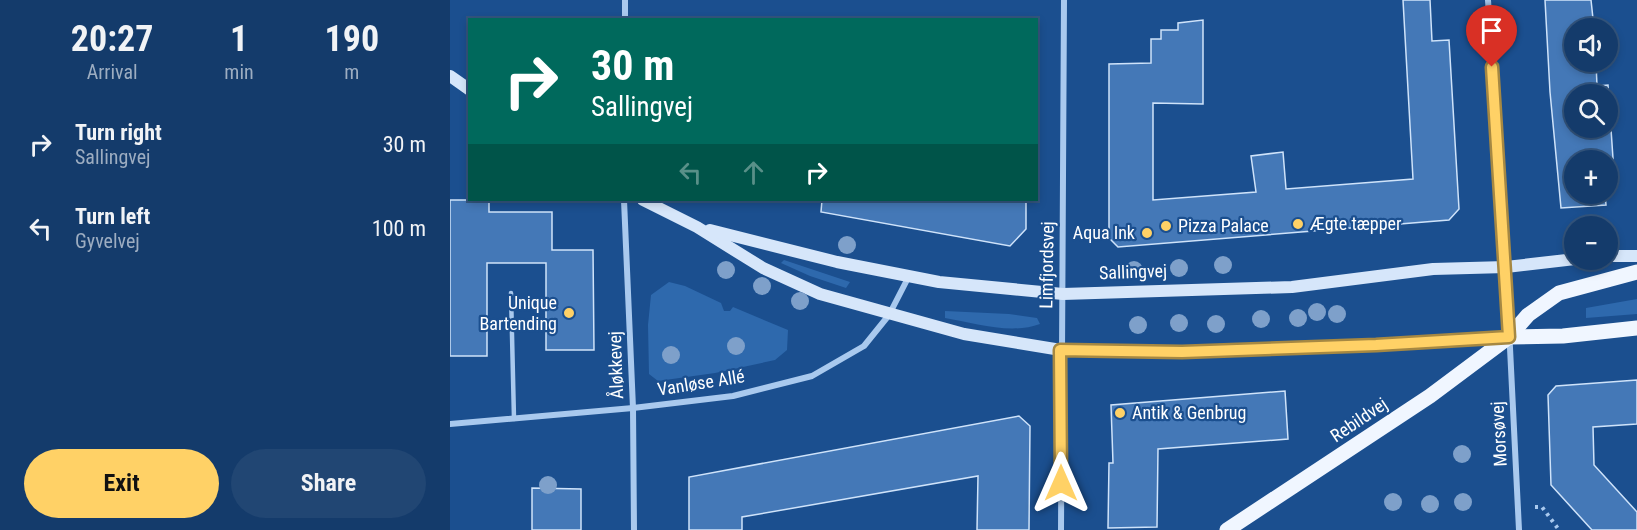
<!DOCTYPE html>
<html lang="en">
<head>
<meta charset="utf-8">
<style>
	:root { --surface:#143b6b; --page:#214673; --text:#f1f3f6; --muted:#9dadc1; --line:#33557e; --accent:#ffd166 }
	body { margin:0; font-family:"Roboto Condensed",sans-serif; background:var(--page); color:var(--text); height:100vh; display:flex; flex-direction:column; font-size:22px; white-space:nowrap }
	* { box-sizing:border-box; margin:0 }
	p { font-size:20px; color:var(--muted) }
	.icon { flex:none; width:33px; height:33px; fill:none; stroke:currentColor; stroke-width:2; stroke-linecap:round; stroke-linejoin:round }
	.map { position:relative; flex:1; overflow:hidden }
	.panel { display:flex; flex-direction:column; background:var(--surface); width:450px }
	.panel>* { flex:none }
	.top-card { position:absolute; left:18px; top:18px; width:570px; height:183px; border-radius:0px; box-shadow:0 3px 9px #0003,0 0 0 2px var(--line); background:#00695c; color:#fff; overflow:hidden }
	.buttons { position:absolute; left:1114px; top:18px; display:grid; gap:12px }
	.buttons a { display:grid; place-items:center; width:54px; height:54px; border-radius:50%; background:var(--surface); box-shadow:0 3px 9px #0003,0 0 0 2px var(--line); font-size:30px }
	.pin { position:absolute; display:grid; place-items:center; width:51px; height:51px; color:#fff; margin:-62px -26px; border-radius:50% 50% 50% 0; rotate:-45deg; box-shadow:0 0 6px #0007 }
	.pin .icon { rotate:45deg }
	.me { position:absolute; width:66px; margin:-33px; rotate:0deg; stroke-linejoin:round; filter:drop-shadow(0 0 4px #0008) }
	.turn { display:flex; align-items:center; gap:21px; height:126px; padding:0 24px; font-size:27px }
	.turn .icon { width:78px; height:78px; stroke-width:2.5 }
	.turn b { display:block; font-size:42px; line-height:51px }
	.lanes { display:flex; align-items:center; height:57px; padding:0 24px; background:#0003; justify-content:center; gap:30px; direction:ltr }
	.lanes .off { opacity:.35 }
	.eta { display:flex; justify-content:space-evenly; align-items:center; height:102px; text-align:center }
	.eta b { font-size:36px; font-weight:700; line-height:42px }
	.primary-button { display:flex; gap:12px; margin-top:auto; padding:12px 24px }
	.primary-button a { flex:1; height:69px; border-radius:36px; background:var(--accent); color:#111; font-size:24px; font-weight:700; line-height:69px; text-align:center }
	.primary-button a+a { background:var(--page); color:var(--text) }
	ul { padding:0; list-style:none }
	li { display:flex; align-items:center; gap:18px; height:84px; padding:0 24px }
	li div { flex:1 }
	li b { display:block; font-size:22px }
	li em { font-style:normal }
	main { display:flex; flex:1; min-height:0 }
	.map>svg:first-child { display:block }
	.green { fill:#2e69ad }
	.building { fill:#4478b7; stroke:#cfe3fa; stroke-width:1.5; fill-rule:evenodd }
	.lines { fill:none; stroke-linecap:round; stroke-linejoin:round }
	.path { stroke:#a9c9ee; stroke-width:4; stroke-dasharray:3 4.5; stroke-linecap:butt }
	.lane { stroke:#a9c9ee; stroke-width:4.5 }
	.street { stroke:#a9c9ee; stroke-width:6 }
	.secondary { stroke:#d6e6fa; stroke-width:12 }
	.primary { stroke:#f0f6ff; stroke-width:15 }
	.tree { fill:#7ea0ca }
	.route-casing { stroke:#a68842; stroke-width:15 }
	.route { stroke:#ffd166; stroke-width:10 }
	.poi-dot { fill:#ffd166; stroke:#1b4f8f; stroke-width:2 }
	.labels { text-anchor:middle; stroke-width:4.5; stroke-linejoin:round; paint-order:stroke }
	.poi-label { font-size:18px; fill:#fff; stroke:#1b4f8f; text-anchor:start }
	.street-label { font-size:18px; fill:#fff; stroke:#1b4f8f }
</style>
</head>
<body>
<main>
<section class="panel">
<div class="eta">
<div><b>20:27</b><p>Arrival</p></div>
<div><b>1</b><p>min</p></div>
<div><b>190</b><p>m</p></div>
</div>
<ul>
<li><svg class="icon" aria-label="right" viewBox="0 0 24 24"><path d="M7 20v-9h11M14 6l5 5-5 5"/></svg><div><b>Turn right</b><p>Sallingvej</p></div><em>30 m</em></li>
<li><svg class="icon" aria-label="left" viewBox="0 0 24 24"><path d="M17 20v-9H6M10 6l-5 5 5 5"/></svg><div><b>Turn left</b><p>Gyvelvej</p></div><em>100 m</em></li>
</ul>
<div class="primary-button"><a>Exit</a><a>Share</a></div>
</section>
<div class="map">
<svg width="1187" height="530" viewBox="0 0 1187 530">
	<rect width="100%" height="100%" fill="#1b4f8f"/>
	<g class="green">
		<path d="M334,260L400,282L396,288L360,276L331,263Z"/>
		<path d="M219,282L235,286L271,303L274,311H280L283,307L338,330L337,350L325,360L265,373L208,381L199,374L198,325L201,295Z"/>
		<path d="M1187,299V314L1136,318V308Z"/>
		<path d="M495,311L559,314L587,318L590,324C561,335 524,323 495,318Z"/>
	</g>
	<g class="building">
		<path d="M953,0H980L982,41L999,40L1009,209L999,220L668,247L659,238V64L701,63V39H711V30H728V23L753,20V104L703,103V200L806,192L801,156L833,152L836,189L963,179Z"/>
		<path d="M1095,0H1141L1144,28H1125V62H1146L1147,86L1158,85L1164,173L1158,174V160H1125V194H1155L1156,205L1111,208L1100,92ZM1125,94H1158V128H1125Z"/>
		<path d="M0,200H39V212H102V250H143L144,350H96V263H37V356H0Z"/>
		<path d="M372,200H576V229L560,246L371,212Z"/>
		<path d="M1187,380V424L1143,427L1144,465L1187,512V530H1142L1101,485L1098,395L1106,386Z"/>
		<path d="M835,391L838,439L708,449L707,527L658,528L659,463H663L661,405Z"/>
		<path d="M569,416L580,426L579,530H527L528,476L292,517V530H239V477Z"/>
		<path d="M82,488L131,489V530H82Z"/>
	</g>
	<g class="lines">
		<path class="path" d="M1085,507H1092L1109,530"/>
		<path class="lane" d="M61,293L64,419"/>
		<g class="street">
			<path d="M1038,0L1056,267L1069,530"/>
			<path d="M175,20V0"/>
			<path d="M174,200L183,408L184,530"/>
			<path d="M0,424L183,408L283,396L362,376L414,346L439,315L459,276"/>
			<path d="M611,530L614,0"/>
		</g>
		<g class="secondary">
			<path d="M0,76L20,90"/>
			<path d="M193,200L247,227L313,268L370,294L514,334L611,350L732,352L926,345L1059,337"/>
			<path d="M260,230L387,262L489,282L613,294L842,287L983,269L1056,267L1125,259"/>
			<path d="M1158,256H1187"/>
		</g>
		<g class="primary">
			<path d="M1059,337L1113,336L1187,328"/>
			<path d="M777,530L980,396L1059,337L1078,315L1109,293L1187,272"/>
		</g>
	</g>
	<g class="tree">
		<circle cx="397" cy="245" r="9"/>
		<circle cx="773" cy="265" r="9"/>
		<circle cx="729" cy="268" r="9"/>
		<circle cx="276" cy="270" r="9"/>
		<circle cx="684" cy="270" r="9"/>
		<circle cx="312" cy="286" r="9"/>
		<circle cx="350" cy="301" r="9"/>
		<circle cx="867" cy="312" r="9"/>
		<circle cx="887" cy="314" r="9"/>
		<circle cx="848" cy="318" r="9"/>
		<circle cx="811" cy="319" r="9"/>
		<circle cx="729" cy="323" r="9"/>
		<circle cx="766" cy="324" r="9"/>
		<circle cx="688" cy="325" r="9"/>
		<circle cx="286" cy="346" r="9"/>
		<circle cx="221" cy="355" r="9"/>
		<circle cx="1012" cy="454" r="9"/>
		<circle cx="98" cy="485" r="9"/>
		<circle cx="943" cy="502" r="9"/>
		<circle cx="1013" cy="502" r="9"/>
		<circle cx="980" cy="504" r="9"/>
	</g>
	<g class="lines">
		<defs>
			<path id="route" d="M611,483L610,350L732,352L926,345L1059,337L1042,67"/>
		</defs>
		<use href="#route" class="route-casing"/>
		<use href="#route" class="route"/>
	</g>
	<g class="poi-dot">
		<circle cx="848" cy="224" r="6"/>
		<circle cx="716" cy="226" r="6"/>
		<circle cx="697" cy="233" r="6"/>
		<circle cx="119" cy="313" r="6"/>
		<circle cx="670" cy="413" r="6"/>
	</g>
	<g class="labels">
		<g class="poi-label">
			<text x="860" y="230">Ægte tæpper</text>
			<text x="728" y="232">Pizza Palace</text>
			<text x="685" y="239" text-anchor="end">Aqua Ink</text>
			<text x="107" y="309" text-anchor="end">Unique<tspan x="107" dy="21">Bartending</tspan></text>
			<text x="682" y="419">Antik &amp; Genbrug</text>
		</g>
		<g class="street-label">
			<text transform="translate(597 265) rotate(-89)" y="6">Limfjordsvej</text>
			<text transform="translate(683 272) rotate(-2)" y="6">Sallingvej</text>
			<text transform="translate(166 365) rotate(-92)" y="6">Åløkkevej</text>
			<text transform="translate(251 383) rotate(-9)" y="6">Vanløse Allé</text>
			<text transform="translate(909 420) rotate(-34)" y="6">Rebildvej</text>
			<text transform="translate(1049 434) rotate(-93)" y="6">Morsøvej</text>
		</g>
	</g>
</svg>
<div class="buttons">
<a><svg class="icon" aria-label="sound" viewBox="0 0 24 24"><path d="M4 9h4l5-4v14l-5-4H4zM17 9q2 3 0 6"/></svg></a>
<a><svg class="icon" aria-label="search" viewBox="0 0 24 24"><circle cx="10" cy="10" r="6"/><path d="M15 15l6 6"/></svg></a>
<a>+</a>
<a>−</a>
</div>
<div class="pin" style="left:1042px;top:67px;background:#d93025"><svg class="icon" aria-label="arrive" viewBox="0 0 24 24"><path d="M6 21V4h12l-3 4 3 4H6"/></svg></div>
<svg class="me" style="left:611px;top:483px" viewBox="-20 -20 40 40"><path d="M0-17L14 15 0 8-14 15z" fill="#ffd166" stroke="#fff" stroke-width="4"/></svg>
<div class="top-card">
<div class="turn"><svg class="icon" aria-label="right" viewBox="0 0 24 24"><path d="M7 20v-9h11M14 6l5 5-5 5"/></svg><div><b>30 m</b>Sallingvej</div></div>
<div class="lanes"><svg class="icon off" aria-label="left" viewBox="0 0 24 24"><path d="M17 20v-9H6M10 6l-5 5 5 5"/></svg><svg class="icon off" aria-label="ahead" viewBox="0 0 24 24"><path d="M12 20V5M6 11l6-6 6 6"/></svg><svg class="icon" aria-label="right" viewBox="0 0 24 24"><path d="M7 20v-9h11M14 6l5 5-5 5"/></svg></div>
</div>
</div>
</main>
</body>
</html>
